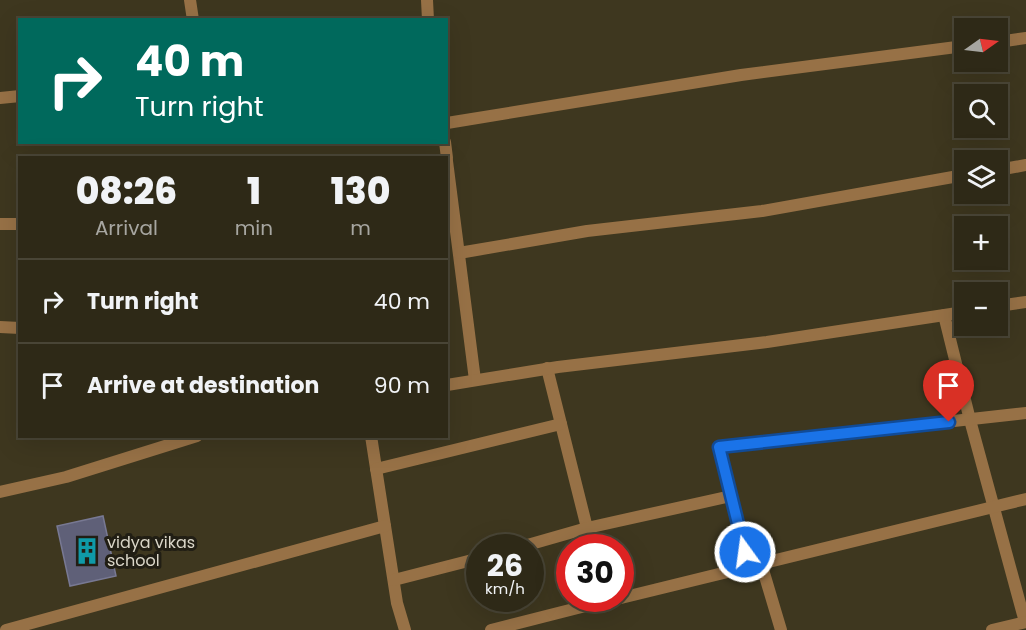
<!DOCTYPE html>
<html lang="en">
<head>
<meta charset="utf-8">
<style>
	:root { --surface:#2e2917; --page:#363120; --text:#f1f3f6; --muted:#a7a6a1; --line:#494536 }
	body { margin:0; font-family:Poppins,sans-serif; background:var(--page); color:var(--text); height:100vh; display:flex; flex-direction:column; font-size:22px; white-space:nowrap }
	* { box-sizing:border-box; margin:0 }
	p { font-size:20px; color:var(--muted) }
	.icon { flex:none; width:33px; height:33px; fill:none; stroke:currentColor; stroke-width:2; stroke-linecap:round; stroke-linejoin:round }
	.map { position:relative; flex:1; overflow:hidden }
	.details { position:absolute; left:18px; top:156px; width:430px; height:282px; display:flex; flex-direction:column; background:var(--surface); border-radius:0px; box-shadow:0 6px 24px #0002,0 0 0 2px var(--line) }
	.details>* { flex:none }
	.hud { position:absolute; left:18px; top:18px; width:430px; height:126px; border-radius:0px; box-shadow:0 6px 24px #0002,0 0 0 2px var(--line); background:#00695c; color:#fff; overflow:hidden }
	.needle { width:39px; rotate:76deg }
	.buttons { position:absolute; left:954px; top:18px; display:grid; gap:12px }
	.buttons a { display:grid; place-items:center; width:54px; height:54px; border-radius:0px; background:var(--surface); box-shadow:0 6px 24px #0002,0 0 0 2px var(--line); font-size:30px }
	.speed { position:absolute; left:466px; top:534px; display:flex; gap:12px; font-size:30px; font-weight:700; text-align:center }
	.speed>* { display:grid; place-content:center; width:78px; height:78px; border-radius:50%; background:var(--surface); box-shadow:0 6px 24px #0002,0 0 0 2px var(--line); line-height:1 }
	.speed small { font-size:15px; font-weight:400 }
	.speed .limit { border:9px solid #d22; background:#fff; color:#111 }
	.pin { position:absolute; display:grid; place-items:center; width:51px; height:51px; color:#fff; margin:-62px -26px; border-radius:50% 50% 50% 0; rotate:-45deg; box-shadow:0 0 6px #0007 }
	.pin .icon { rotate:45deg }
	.me { position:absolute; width:66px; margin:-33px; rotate:346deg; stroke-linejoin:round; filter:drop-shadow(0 0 4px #0008) }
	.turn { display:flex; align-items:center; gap:21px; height:126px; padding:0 18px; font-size:27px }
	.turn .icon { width:78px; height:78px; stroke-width:2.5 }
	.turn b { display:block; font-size:42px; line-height:51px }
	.eta { display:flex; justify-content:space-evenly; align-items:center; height:102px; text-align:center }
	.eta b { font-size:36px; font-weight:800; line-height:42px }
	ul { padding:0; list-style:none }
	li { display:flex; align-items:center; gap:18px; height:84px; padding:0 18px; border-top:2px solid var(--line) }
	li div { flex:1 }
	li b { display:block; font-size:22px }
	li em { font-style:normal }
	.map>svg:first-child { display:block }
	.building { fill:#5f6078; stroke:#787993; stroke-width:1.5 }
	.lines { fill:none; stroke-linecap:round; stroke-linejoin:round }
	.street { stroke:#977146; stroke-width:12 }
	.route-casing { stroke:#114b97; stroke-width:15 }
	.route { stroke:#1a73e8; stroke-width:10 }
	.labels { text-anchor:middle; stroke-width:6; stroke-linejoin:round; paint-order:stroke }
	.poi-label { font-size:16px; fill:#dad6c8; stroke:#211e14; text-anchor:start }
</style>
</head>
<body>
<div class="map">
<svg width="1026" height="630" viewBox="0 0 1026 630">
	<rect width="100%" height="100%" fill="#3e371f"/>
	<path class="building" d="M103,516L116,576L70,586L57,526Z"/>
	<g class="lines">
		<g class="street">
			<path d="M190,0L193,20"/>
			<path d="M427,0L428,20"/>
			<path d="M998,42L1026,38"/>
			<path d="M0,98L20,96"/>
			<path d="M447,123L741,75L964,46"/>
			<path d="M445,142L447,158"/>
			<path d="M447,161L475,380"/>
			<path d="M998,170L1026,165"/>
			<path d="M0,224H20"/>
			<path d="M459,253L587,231L762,211L964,175"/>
			<path d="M998,306L1026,302"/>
			<path d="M944,315L970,420L1025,622"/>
			<path d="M0,327L20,328"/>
			<path d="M547,368L587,528"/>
			<path d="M447,385L558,367L767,342L964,312"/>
			<path d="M371,436L397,603L405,630"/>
			<path d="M376,469L561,424"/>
			<path d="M0,492L66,477L197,436"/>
			<path d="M517,548L587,528L731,496"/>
			<path d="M394,580L480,558"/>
			<path d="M621,598L1026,499"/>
			<path d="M6,630L385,526"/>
			<path d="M491,630L617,598"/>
			<path d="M781,630L761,563L745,551L719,447L1026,413"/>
			<path d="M992,630L1026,622"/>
		</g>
	</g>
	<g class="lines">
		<defs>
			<path id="route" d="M745,552L719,447L949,422"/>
		</defs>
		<use href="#route" class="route-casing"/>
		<use href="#route" class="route"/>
	</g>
	<defs>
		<symbol id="building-bare" viewBox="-9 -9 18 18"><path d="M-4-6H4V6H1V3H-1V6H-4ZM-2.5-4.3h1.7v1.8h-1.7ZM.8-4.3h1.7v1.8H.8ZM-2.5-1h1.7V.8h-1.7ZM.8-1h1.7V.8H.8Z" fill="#0f9aa8" stroke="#211e14" stroke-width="2.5" paint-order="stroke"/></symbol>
	</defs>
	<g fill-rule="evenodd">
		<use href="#building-bare" x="68" y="532" width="38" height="38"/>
	</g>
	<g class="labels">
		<g class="poi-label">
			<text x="107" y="548">vidya vikas<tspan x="107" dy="18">school</tspan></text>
		</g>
	</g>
</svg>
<div class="buttons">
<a><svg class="needle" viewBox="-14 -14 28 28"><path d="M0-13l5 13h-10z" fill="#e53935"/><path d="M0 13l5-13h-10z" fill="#a7a6a1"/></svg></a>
<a><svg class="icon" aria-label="search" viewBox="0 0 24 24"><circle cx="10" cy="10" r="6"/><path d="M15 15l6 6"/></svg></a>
<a><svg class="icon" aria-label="layers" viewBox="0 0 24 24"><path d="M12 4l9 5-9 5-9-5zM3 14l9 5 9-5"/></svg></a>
<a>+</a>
<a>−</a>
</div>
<div class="speed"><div>26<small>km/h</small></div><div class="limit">30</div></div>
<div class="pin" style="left:949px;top:422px;background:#d93025"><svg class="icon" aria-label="arrive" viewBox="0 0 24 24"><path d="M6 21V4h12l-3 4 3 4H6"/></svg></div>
<svg class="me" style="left:745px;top:552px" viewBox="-20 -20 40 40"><circle r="17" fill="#1a73e8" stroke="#fff" stroke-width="3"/><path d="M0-11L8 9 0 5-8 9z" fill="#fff"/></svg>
<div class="hud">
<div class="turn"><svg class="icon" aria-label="right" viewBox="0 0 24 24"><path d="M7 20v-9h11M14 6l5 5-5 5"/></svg><div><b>40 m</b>Turn right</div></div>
</div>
<section class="details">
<div class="eta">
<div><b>08:26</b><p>Arrival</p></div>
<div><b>1</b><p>min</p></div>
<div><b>130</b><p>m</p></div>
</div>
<ul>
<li><svg class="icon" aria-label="right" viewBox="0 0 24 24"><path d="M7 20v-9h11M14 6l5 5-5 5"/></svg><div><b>Turn right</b></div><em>40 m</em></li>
<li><svg class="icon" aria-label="arrive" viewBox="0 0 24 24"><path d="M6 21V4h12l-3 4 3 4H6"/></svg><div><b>Arrive at destination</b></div><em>90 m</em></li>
</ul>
</section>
</div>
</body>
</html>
